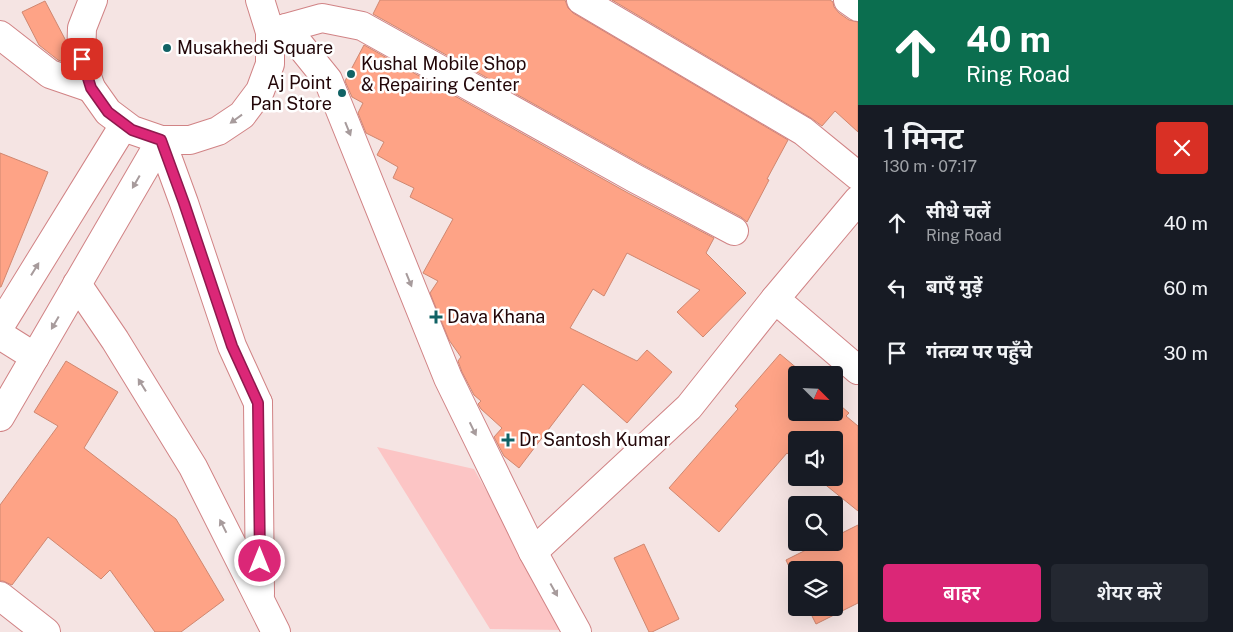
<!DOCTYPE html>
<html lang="hi">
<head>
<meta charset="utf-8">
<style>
	:root { --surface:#171b24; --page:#242831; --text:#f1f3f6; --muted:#9ea1a6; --accent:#db2777 }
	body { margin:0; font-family:"Public Sans","Noto Sans Devanagari",sans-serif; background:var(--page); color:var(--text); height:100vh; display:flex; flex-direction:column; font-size:19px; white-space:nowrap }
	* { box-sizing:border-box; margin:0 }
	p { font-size:16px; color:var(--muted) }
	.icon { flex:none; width:28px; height:28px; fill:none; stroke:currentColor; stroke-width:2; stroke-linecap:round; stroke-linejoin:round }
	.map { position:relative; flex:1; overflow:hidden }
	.details { display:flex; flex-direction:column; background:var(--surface); width:375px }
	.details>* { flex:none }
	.banner { background:#0b6e4f; color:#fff; overflow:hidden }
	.needle { width:32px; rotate:114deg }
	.buttons { position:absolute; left:788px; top:366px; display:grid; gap:10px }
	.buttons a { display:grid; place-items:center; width:55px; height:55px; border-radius:5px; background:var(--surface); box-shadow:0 5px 20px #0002; font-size:25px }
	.pin { position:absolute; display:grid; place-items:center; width:42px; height:42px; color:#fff; margin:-21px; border-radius:10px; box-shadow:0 2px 8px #0006 }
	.me { position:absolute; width:55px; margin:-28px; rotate:0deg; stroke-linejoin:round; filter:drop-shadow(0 0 4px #0008) }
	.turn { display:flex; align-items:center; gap:18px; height:105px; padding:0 25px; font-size:22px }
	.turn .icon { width:65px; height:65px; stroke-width:2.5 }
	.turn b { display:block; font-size:35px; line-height:42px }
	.round { display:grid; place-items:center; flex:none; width:52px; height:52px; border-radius:5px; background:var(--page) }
	.headline { display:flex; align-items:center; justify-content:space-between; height:85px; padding:0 25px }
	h1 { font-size:30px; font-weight:600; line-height:38px }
	.primary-button { display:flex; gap:10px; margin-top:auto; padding:10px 25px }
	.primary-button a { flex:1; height:58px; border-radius:5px; background:var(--accent); color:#fff; font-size:20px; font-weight:600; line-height:58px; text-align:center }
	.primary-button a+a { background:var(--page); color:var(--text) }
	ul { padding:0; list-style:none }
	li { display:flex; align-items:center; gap:15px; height:65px; padding:0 25px }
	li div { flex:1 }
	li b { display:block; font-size:19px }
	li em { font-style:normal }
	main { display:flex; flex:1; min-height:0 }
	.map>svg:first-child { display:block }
	.green { fill:#fcc5c5 }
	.building { fill:#fea386; stroke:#d08770 }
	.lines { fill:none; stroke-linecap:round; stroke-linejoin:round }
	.minor-casing { stroke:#d18385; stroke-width:30 }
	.major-casing { stroke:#d18385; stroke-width:30 }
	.minor { stroke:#fff; stroke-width:28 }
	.major { stroke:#fff; stroke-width:28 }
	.oneway { fill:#a79b9c }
	.route-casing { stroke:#8e194d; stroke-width:12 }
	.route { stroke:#db2777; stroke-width:9 }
	.poi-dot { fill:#116265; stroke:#fff; stroke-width:2 }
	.labels { text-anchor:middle; stroke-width:5; stroke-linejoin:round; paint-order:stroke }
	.poi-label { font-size:18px; fill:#220608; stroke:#fff; text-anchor:start }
</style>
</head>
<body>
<main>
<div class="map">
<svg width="858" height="632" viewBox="0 0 858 632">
	<rect width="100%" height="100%" fill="#f5e4e3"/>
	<path class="green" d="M377,447L474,469L565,630L490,629Z"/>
	<g class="building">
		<path d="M380,0H565L568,8L573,13L788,140L767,179L769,180L747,222L741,217L643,165L373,14Z"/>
		<path d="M612,0H830L833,2L834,7L839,13L849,20L858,22V132L835,111L822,126L811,118Z"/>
		<path d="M45,1L66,41V61L64,62L58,60L39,45L22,12Z"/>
		<path d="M364,45L628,193L714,238L706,253L746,293L703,337L677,312L700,290L627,253L604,296L593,289L570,328L637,361L647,350L672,372L627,423L583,384L519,468L504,456L494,437L502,428L481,409L478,404L481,401L474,395L462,372L458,361L461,357L449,340L430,293L438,281L423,273L453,219L410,197L414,188L393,178L398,167L377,155L384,142L366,133L358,113L363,103L352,97L345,81Z"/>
		<path d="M0,153L48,172L1,287H0Z"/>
		<path d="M780,354L805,375H796V412H834V400L849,413L846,416L858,426V511L817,478H834V440H796V461L787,453L719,532L669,488L738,409L735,406Z"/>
		<path d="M66,361L118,392L84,448L176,519L224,600L181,632H155L110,570L101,579L48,537L12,585L3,581H0V505L58,426L34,412Z"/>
		<path d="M858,525V603L816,624L808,608H834V570H796V582L786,560L822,542H834V537Z"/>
		<path d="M644,544L679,619L652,632H649L614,558Z"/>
	</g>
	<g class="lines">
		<defs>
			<g id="minor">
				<path d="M581,0L803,131L858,176"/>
				<path d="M848,0L858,7"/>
				<path d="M286,28L322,18L362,26L636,179L734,231"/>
				<path d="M270,32L286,28L328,80L448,378L533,552L577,632"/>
				<path d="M0,35L50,74L91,88"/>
				<path d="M858,200L775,299L858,370"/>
				<path d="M77,284L115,340L193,467L276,632"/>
				<path d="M0,326L124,125"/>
				<path d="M0,335L35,357"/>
				<path d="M258,403L260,594"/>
				<path d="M0,417L161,140"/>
				<path d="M533,552L689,407L775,299"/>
				<path d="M0,596L46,632"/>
			</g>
			<g id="major">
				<path d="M93,0L82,28L81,59L91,88L108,112L132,130L161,140H190L218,131L242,115L260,91L270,64V32L261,3L260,0"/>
				<path d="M161,140L184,203L232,346L258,403"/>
			</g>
		</defs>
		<use href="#minor" class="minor-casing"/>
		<use href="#major" class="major-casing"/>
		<use href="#minor" class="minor"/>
		<use href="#major" class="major"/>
	</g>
	<defs><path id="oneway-solid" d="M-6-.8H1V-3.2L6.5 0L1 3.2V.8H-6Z" transform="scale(1.25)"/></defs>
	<g class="oneway">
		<use href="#oneway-solid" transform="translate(236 119) rotate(144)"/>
		<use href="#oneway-solid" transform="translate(348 129) rotate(68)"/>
		<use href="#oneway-solid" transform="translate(136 182) rotate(120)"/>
		<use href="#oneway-solid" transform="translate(35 269) rotate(-58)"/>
		<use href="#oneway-solid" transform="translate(409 280) rotate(68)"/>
		<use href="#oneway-solid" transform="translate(55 323) rotate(120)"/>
		<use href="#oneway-solid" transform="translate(142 385) rotate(-122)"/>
		<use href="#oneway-solid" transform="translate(473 429) rotate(64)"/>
		<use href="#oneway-solid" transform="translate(223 526) rotate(-117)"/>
		<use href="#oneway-solid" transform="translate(554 590) rotate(61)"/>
	</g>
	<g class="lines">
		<defs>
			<path id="route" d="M82,59L91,88L108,112L132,130L161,140L184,203L232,346L258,403L260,561"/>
		</defs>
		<use href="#route" class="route-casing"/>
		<use href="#route" class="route"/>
	</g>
	<g class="poi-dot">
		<circle cx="167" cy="48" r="5"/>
		<circle cx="351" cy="74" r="5"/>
		<circle cx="342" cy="93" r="5"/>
		<path d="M433.5 309.5h5v5h5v5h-5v5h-5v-5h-5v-5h5z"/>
		<path d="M505.5 432.5h5v5h5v5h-5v5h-5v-5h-5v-5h5z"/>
	</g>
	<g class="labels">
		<g class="poi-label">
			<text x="177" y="54">Musakhedi Square</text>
			<text x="361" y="70">Kushal Mobile Shop<tspan x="361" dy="21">&amp; Repairing Center</tspan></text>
			<text x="332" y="89" text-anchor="end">Aj Point<tspan x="332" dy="21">Pan Store</tspan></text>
			<text x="447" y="323">Dava Khana</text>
			<text x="519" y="446">Dr Santosh Kumar</text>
		</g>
	</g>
</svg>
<div class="buttons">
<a><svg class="needle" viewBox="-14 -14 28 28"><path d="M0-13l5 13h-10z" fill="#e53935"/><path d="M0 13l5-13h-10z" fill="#9ea1a6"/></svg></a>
<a><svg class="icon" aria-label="sound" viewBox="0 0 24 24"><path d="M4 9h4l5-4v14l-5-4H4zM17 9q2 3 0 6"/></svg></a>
<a><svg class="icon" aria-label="search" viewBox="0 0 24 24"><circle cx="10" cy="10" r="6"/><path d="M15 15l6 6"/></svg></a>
<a><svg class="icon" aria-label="layers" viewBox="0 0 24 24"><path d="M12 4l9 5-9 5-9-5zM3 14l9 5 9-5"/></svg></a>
</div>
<div class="pin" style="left:82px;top:59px;background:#d93025"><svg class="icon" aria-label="arrive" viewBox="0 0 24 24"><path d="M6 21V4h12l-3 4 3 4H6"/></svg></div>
<svg class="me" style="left:260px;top:561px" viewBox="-20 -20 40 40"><circle r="17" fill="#db2777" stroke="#fff" stroke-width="3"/><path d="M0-11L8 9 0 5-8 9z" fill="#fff"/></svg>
</div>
<section class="details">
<div class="banner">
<div class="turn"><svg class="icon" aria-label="ahead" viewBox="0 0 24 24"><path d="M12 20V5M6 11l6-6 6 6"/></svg><div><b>40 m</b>Ring Road</div></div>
</div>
<div class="headline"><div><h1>1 मिनट</h1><p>130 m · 07:17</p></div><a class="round" style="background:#d93025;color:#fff"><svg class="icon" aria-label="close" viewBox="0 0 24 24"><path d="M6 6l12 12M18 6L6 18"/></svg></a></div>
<ul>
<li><svg class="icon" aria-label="ahead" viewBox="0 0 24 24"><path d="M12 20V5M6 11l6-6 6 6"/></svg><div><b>सीधे चलें</b><p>Ring Road</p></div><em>40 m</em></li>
<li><svg class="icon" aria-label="left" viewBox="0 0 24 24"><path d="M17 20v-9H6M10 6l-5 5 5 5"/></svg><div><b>बाएँ मुड़ें</b></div><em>60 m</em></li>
<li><svg class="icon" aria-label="arrive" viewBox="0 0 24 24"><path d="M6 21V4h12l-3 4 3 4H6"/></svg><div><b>गंतव्य पर पहुँचे</b></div><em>30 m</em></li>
</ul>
<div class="primary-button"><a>बाहर</a><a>शेयर करें</a></div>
</section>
</main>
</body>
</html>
